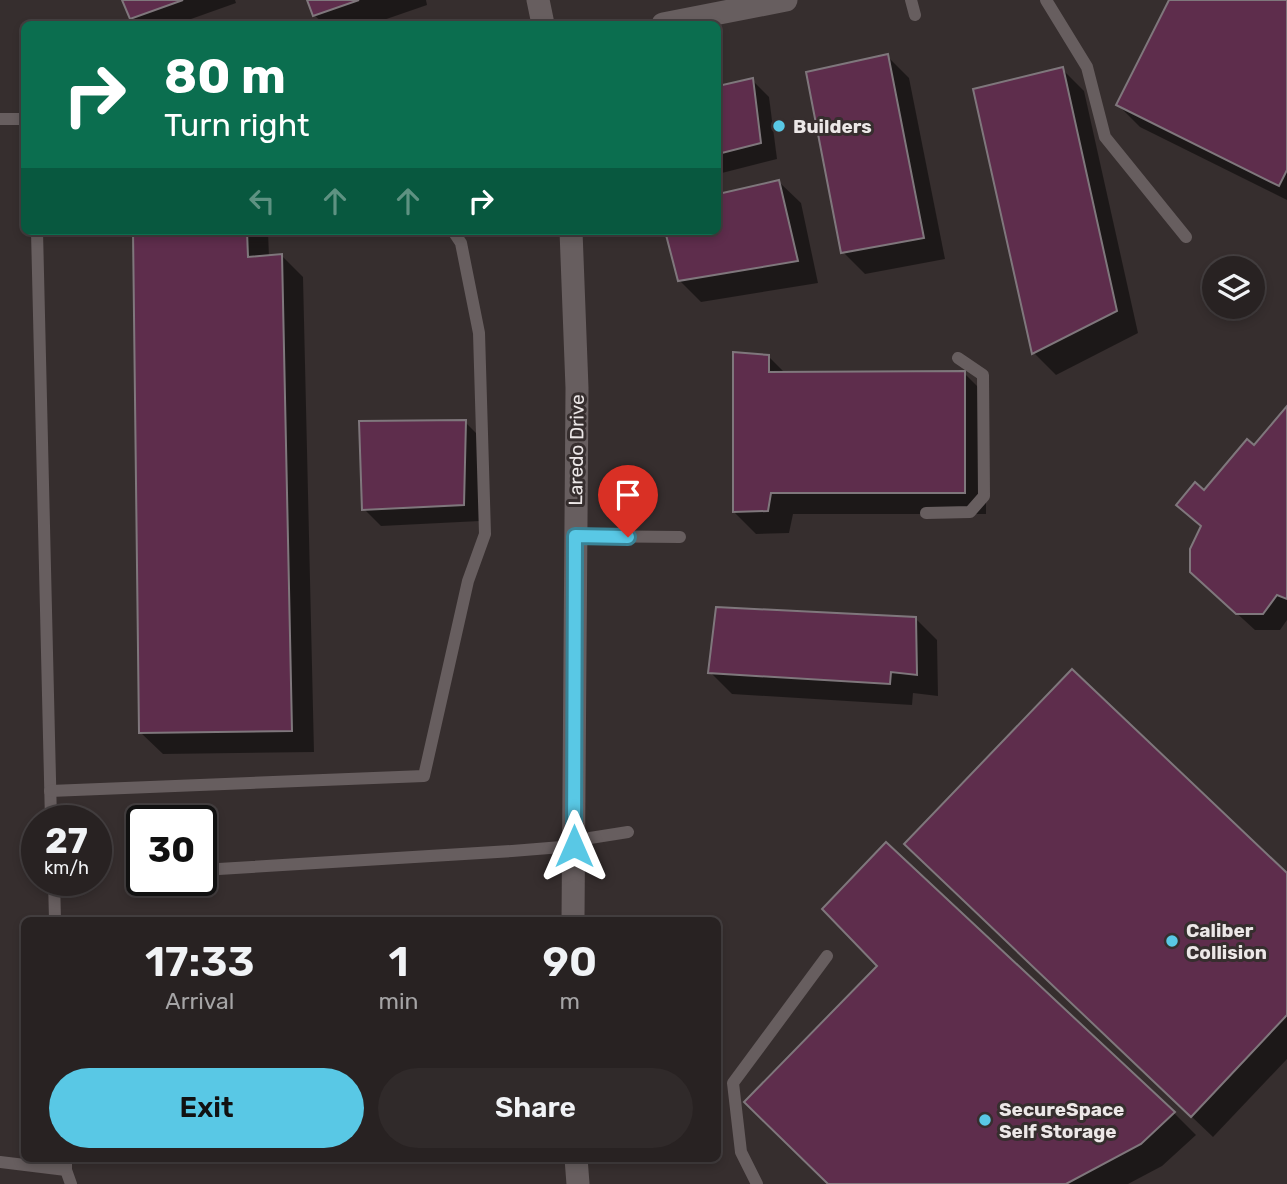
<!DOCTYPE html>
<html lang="en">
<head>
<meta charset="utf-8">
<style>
	:root { --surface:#282222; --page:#302a2a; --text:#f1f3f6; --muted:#a5a4a5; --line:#443f40; --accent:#59c8e5 }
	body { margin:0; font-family:Rubik,sans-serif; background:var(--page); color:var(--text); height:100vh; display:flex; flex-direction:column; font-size:26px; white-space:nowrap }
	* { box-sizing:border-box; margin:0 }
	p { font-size:23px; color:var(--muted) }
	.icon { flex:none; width:38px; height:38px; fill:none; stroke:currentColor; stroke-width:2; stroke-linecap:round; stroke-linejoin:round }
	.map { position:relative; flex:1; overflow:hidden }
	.panel { position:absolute; left:21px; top:917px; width:700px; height:245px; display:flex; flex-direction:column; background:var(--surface); border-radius:10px; box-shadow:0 4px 10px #0003,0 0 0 2px var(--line) }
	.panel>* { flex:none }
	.top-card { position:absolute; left:21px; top:21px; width:700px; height:214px; border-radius:10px; box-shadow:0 4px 10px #0003,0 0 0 2px var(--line); background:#0b6e4f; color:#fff; overflow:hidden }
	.buttons { position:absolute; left:1202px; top:256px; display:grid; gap:14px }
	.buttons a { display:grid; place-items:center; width:63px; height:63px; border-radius:50%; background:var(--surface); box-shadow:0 4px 10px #0003,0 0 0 2px var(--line); font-size:35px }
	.speed { position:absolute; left:21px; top:805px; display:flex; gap:14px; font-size:35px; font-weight:700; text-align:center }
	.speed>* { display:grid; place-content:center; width:91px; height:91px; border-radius:50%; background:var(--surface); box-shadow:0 4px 10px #0003,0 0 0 2px var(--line); line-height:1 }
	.speed small { font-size:18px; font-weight:400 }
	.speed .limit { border:4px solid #111; border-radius:10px; background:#fff; color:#111 }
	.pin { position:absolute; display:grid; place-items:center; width:60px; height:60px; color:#fff; margin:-72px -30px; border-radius:50% 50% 50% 0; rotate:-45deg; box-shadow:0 0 7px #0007 }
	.pin .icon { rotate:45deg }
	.me { position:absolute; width:77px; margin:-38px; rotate:0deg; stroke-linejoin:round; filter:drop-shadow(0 0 5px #0008) }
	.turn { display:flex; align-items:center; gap:24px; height:147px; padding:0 28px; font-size:32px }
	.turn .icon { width:91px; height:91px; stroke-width:2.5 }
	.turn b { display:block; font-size:49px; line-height:60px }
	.lanes { display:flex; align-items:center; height:66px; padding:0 28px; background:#0003; justify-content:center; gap:35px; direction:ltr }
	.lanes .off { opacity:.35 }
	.eta { display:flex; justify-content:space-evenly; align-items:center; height:119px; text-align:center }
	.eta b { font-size:42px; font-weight:600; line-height:49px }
	.cta { display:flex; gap:14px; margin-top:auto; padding:14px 28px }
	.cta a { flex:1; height:80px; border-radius:42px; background:var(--accent); color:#111; font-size:28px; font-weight:600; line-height:80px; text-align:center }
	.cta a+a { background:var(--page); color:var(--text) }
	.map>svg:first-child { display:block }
	.shadow { fill:#0007 }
	.building { fill:#5e2d4c; stroke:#7f777c; stroke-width:2 }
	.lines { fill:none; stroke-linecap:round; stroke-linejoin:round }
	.service { stroke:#675e5f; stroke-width:12 }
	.minor { stroke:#675e5f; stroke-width:23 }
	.route-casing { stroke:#3a8295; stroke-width:18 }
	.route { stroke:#59c8e5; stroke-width:12 }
	.poi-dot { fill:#59c8e5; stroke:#362e2e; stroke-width:2.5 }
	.labels { text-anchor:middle; stroke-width:6; stroke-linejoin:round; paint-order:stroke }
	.poi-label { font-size:19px; font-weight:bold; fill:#ece7e7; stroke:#362e2e; text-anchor:start }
	.street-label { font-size:19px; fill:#ece7e7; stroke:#362e2e }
</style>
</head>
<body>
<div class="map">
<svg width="1287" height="1184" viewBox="0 0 1287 1184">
	<rect width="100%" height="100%" fill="#362e2e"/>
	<g class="shadow">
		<path d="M124,0H235L236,3L177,24H138L132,18Z"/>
		<path d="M309,0H426L427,5L372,24H324L314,15Z"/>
		<path d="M1171,0H1287V200L1140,127L1118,105Z"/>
		<path d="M887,56L909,78L945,259L865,274L843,252Z"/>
		<path d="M1062,69L1084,91L1138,333L1056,375L1034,353L975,90Z"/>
		<path d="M752,80L769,97L777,159L718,174V88Z"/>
		<path d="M779,182L801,203L818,283L701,302L679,280L667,231H718V196Z"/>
		<path d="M135,231H268L269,257L281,255L303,277L314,752L163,754L141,733Z"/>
		<path d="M769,357L786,374L964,373L986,395V514H793L789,533L756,534L734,512Z"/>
		<path d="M1287,409V620L1280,630H1255L1209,588L1202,528L1178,505L1204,492L1255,447Z"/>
		<path d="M465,422L482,439L480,521L381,526L364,509Z"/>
		<path d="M915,618L937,640L938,696L913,693L912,705L732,694L710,672Z"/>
		<path d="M886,844L1174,1113L1196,1135L1162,1166L1128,1184H830L880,966Z"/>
		<path d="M928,865L1287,876V1059L1213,1137Z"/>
	</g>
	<g class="building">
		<path d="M122,0H183L130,19Z"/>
		<path d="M307,0H359L313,16Z"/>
		<path d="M1169,0H1287V170L1279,186L1116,105Z"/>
		<path d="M888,54L924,238L841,253L806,72Z"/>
		<path d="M1063,67L1117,311L1032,354L973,89Z"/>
		<path d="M753,78L761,143L718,154V86Z"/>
		<path d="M779,180L798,261L678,281L665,231H718V194Z"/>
		<path d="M133,231H247L248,257L282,254L292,731L139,733Z"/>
		<path d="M733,352L769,355V372L965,371V493H771L768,511L733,512Z"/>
		<path d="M1287,406V599L1277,595L1263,614H1236L1190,572V549L1201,526L1176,505L1195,482L1204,490L1247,439L1254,445Z"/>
		<path d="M466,420L464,505L362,510L359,421Z"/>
		<path d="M716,607L916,617L917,675L891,672L890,684L708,673Z"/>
		<path d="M1072,669L1287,873V1015L1191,1117L904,844Z"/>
		<path d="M886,842L1175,1112L1141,1144L1066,1184H828L744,1102L877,966L822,909Z"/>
	</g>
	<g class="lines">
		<g class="service">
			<path d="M911,0L915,15"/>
			<path d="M1046,0L1087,67L1105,137L1186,237"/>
			<path d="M0,119H24"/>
			<path d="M37,231L51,821"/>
			<path d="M926,513L970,512L984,496L983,375L958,358"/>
			<path d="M575,536L680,537"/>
			<path d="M50,791L424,776L468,581L485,534L479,333L461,243L453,231"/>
			<path d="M202,870L512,851L574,846L590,838L628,832"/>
			<path d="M54,880L55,920"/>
			<path d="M66,1158V1170L71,1184"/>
			<path d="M0,1162L66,1170"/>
			<path d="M757,1184L741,1152L733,1083L827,956"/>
		</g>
		<g class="minor">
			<path d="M538,0L543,24"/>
			<path d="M663,24L786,0"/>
			<path d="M571,231L577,388L573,920"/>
			<path d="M576,1158L578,1184"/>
		</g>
	</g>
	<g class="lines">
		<defs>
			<path id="route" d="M574,846L575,536L628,537"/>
		</defs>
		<use href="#route" class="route-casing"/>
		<use href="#route" class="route"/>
	</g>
	<g class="poi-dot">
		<circle cx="779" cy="126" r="7"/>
		<circle cx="1172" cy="941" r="7"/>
		<circle cx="985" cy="1120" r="7"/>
	</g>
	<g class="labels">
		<g class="poi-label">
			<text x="793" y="133">Builders</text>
			<text x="1186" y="937">Caliber<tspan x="1186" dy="22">Collision</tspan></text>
			<text x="999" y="1116">SecureSpace<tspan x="999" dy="22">Self Storage</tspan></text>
		</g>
		<g class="street-label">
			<text transform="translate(576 450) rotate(-89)" y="7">Laredo Drive</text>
		</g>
	</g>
</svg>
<div class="buttons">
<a><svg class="icon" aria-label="layers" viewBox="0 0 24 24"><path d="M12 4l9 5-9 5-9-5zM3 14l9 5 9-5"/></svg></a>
</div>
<div class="speed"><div>27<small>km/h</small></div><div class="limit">30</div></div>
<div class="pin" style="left:628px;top:537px;background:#d93025"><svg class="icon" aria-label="arrive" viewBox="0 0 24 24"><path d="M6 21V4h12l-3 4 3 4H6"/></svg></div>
<svg class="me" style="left:574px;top:846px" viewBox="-20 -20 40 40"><path d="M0-17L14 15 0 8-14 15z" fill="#59c8e5" stroke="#fff" stroke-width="4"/></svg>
<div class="top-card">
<div class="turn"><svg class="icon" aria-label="right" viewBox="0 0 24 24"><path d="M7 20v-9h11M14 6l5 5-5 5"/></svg><div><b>80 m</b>Turn right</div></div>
<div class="lanes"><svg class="icon off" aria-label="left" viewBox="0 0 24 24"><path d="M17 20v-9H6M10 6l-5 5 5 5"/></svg><svg class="icon off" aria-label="ahead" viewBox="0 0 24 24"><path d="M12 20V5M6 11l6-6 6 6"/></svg><svg class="icon off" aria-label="ahead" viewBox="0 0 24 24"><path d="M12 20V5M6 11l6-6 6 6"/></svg><svg class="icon" aria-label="right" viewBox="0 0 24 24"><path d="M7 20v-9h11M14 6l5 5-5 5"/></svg></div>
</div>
<section class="panel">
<div class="eta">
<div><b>17:33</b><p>Arrival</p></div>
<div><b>1</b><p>min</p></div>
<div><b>90</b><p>m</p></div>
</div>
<div class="cta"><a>Exit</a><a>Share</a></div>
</section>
</div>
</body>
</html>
